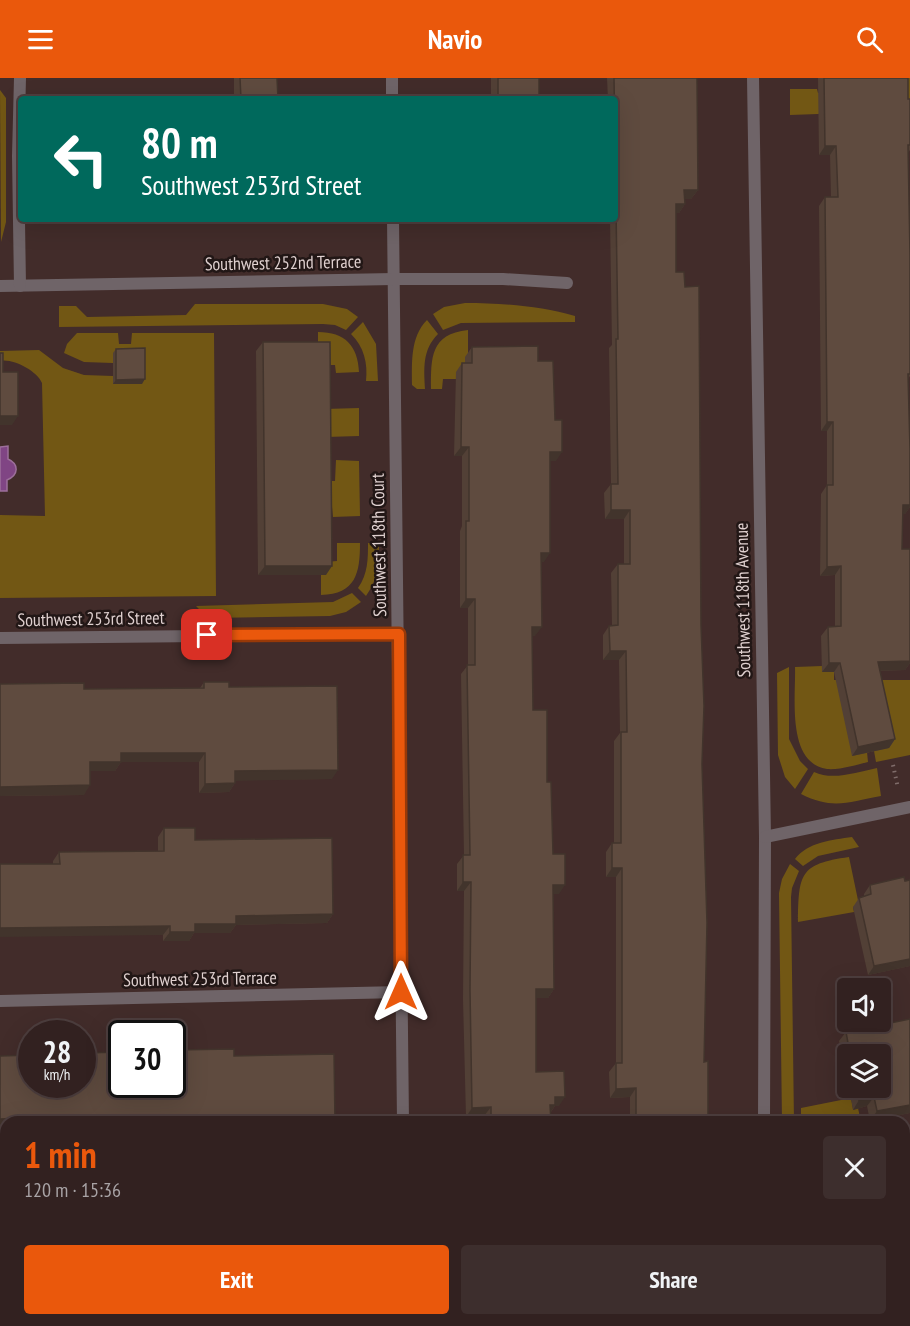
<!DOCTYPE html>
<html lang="en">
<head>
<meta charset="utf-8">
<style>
	:root { --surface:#322120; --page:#3d2e2d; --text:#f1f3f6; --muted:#a8a3a5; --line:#4d3e3e; --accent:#ea580c }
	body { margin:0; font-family:"PT Sans Narrow",sans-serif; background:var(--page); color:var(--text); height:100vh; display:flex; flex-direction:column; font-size:22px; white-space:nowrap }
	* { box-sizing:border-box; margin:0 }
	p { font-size:20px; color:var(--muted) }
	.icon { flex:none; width:33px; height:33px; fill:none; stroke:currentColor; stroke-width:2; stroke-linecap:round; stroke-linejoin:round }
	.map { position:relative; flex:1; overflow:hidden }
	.panel { position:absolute; left:0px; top:1038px; width:910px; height:210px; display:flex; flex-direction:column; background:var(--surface); border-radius:18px 18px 0 0; box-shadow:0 6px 24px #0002,0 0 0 2px var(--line) }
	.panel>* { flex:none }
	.banner { position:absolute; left:18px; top:18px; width:600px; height:126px; border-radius:6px; box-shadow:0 6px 24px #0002,0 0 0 2px var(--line); background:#00695c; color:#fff; overflow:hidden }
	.tools { position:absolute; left:837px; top:900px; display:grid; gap:12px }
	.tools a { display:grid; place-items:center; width:54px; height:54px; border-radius:6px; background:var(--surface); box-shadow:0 6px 24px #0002,0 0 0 2px var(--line); font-size:30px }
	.speed { position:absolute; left:18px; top:942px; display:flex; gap:12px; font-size:30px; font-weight:700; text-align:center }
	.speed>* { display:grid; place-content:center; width:78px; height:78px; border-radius:50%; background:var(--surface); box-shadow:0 6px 24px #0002,0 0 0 2px var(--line); line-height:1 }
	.speed small { font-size:15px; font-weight:400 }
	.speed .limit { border:3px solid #111; border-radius:9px; background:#fff; color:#111 }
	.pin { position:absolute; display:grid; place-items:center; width:51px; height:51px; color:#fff; margin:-26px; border-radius:12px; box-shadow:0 3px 9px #0006 }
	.me { position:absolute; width:66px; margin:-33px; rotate:0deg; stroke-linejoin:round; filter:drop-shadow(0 0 4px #0008) }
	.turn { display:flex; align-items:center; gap:21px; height:126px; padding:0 24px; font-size:27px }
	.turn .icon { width:78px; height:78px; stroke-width:2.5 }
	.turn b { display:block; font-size:42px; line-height:51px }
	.round { display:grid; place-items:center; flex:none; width:63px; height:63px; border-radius:6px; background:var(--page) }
	.overview { display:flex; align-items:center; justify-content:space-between; height:102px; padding:0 24px }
	h1 { font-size:36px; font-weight:600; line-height:45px; color:var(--accent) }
	.action { display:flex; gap:12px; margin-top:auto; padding:12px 24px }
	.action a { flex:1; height:69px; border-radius:6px; background:var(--accent); color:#fff; font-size:24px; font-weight:600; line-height:69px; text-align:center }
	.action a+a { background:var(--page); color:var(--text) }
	header { display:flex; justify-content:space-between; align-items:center; height:78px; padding:0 24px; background:var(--accent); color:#fff; font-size:27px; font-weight:600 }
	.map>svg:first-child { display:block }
	.green { fill:#725714 }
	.water { fill:#804584; stroke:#9c6f9a; stroke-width:1.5 }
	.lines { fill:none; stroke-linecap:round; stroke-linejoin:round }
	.path { stroke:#7f6c6a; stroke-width:4; stroke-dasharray:1.5 4.5; stroke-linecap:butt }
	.minor { stroke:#6f6468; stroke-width:12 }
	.wall { fill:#524036 }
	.shaded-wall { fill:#42342c }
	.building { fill:#5f4b3f; stroke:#42342c; stroke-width:1.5 }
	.route-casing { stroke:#983908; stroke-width:15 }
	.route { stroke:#ea580c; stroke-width:10 }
	.labels { text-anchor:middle; stroke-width:5; stroke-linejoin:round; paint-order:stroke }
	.street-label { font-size:18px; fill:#dfd0cf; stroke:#221716 }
</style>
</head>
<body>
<header><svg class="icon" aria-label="menu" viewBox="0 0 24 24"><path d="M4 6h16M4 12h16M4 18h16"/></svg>Navio<svg class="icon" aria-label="search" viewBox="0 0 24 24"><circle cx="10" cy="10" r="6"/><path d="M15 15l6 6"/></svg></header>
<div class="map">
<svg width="910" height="1248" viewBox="0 0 910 1248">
	<rect width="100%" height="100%" fill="#422c2a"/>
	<g class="green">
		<path d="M901,0H910V23L818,36L790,37V11H817L818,15L901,14Z"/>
		<path d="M0,12L6,20V144L1,164Z"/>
		<path d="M465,225C502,225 540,228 575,238V244L461,245L443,252L433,236L444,229Z"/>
		<path d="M195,226H323L347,231L358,239L346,252L335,247L323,246L59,249V228H76L87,239L186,237Z"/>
		<path d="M427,242L438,256C422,272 424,291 425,311H417L412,307C412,285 410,259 427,242Z"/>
		<path d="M363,244L376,266L378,303H366C368,285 364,269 351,256Z"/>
		<path d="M468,252V278L465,294L456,301H443L442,311H431C431,280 430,256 468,252Z"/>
		<path d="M318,254C345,254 358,268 359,294L336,295L335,287H324L318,273Z"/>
		<path d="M77,255H118L119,266H131L132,255H214L216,518L0,520V437L45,438L42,305C37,293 13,280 0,283V273L39,272L63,290L84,297L113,298V285L84,284L64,275L67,266Z"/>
		<path d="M359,330V358L326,359L325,331Z"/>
		<path d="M336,382L359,383L360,438L333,439L332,429H316L326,403H335Z"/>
		<path d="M337,465H360C360,495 356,516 321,517V497H326V484L337,483Z"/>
		<path d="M368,465L379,466C379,486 378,501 366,518L358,510C368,496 368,481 368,465Z"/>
		<path d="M352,515L361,524L346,534L330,538L208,540L196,528L333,524Z"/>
		<path d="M822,588V594H834V602H910V677L876,684L874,673L852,678L867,674L868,684C856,687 840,692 827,691C786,685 796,618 795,589Z"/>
		<path d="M789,589V661L800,683L808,691L795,711L785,699L778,677L777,595Z"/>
		<path d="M877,690L881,718C848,724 833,732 801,716L814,694C833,703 857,694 877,690Z"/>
		<path d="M852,759L859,769L818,778L803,788L795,781C808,764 832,762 852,759Z"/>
		<path d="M849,779L859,827L853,829L854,834L798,844C799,796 799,786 849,779Z"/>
		<path d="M790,786L799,793L792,810L791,819L794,1044H782L779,815L782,801Z"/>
		<path d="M851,1020L853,1031L858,1030L861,1044H801V1030Z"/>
		<path d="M6,1104V1184H0V1105Z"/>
		<path d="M520,1242H586V1248H519Z"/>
	</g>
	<g class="water">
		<path d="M8,368V381C19,386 19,397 7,402V413H0V369Z"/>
		<path d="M0,1184H6V1242H520L519,1248H0Z"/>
	</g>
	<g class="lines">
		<path class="path" d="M893,687L898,710"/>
		<g class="minor">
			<path d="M392,0V21"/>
			<path d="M753,0L765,759L764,1044"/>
			<path d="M393,141C395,442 401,743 403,1044"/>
			<path d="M0,208L394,201H503L567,205"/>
			<path d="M20,208L18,78L20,0"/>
			<path d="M0,560L399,556"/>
			<path d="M765,759L910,729"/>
			<path d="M0,923L401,914"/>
			<path d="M904,1099L910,1098"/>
		</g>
	</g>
	<g class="wall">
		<path d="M234,0H277L278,21H234Z"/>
		<rect x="491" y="0" width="48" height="21"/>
		<path d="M607,0H697L698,112L691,121H685V126L679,135H676V194L702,686L704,984L708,1044H630V1019L610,1020L609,994L616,985V799H606V774L612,765H614V663L620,655L619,582H603V557L609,548H612L611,495L618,486H624V441H605L604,415L611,406L609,270L612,267L610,141H615V21H608Z"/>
		<path d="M818,0H908V21H910V72L908,75L910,177V298L908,301L910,371V429L905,436H903L902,471H910V585L905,592L880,593L895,661L889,670L852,678L834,594H822L821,558L828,549L835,548V497L820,498L821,416L827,407V353H821L819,128L825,119H831L830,77H819Z"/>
		<path d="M263,264L326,497H258L256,273Z"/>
		<path d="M472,269L538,283L556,383H550L544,484H541L535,558H532L533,632L547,704L553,776L559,816H553L554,911L548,920H536V994L559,1028H555L551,1034V1044H484V1038L466,1039L463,921L464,813H457V786L464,777L461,596L468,587V530H460V453L462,448V378H454L456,294L462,285H465V279Z"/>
		<path d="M116,271L142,306H113V275Z"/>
		<path d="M204,604L229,609L332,701L235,702V705L229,714L199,715V684H121L115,693H90L84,717L0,718V606L84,611L200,610Z"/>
		<path d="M164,750L195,762L333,836L327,845L236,847L230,855H194L189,863H163V857L53,786V783L59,774L158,773V759Z"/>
		<path d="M870,807L910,888L868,897L853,829L859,820L864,818V816Z"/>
		<path d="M910,941V1035L870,1043L867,1028L853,1032L849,1010H880V976H848V1004L839,963L846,954Z"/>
		<path d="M841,1242H904L901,1248H842Z"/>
	</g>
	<g class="shaded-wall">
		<path d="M825,68H836L830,77H819Z"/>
		<path d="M684,112H698L691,121H678Z"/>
		<path d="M676,126H685L679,135H670Z"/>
		<path d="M145,301L142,306H113L116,302Z"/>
		<path d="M0,338H18L12,347H0Z"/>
		<path d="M827,344H833L827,353H821Z"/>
		<path d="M461,369H469L462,378H454Z"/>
		<path d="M550,374H562L556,383H544Z"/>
		<path d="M903,427H910V429L905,436H896Z"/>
		<path d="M611,432H630L624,441H605Z"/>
		<path d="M541,475H550L544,484H535Z"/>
		<path d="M265,488H332L326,497H258Z"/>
		<path d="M841,488L835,497L820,498L827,489Z"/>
		<path d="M466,521H475L468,530H460Z"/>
		<path d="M532,549H542L535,558H526Z"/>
		<path d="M610,573H626L619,582H603Z"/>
		<path d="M910,583V585L905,592L872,593L878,584Z"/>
		<path d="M829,585H840L834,594H822Z"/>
		<path d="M895,661L889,670L852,678L858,669Z"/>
		<path d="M121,675H205L199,684H121L115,693H84L90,684Z"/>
		<path d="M338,692L332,701L229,703L235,693Z"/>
		<path d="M235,705L229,714L199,715L205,706Z"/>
		<path d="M90,707L84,717L0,718V709Z"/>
		<path d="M612,790H622L616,799H606Z"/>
		<path d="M463,804H471L464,813H457Z"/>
		<path d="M553,807H565L559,816H546Z"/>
		<path d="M333,836L327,845L236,847L230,855H194L189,863H163L170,854L195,846L236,838Z"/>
		<path d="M170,848L163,857L0,859V850Z"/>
		<path d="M910,881V888L868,897L874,888Z"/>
		<path d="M536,911H554L548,920H529Z"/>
		<path d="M636,1010L630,1019L610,1020L616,1011Z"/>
		<path d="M555,1019H565L559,1028H555L549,1036H544Z"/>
		<path d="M874,1019L867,1028L853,1032L859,1022Z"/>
		<path d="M910,1027V1035L870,1043L877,1033Z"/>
		<path d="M491,1029L484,1038L466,1039L472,1030Z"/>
		<path d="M58,1039L54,1044H6V1050H0V1041Z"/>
		<path d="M506,1041L504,1044H489L491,1042Z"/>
		<path d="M910,1238V1246L901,1248H862L892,1242H904V1239Z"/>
		<path d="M728,1242H751L768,1245L767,1248H729L725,1247Z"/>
	</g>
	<g class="building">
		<path d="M240,0H277L278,21H176H241Z"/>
		<rect x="498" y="0" width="41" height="21"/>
		<path d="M614,0H697L698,112H684L685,126H676V194H684L685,209L699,208L701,547L704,628L702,686L707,845L704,984L708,983V1044H636V1010L616,1011V985H622V790H612V765H621V654H627L626,573H610L609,548L618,547V486H630V432H611V406H618L616,261H618Z"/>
		<path d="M824,0H908V21H910V67H908L910,177V296H908L910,371V427H903L902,471H910V583L878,584L895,661L858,669L840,585H829L828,549L841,548V488L827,489V407H833V344H827L825,119H838L836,68H825Z"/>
		<path d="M263,264H330L332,488H265Z"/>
		<path d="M538,268V283H553L555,342H562V374H550V475H541L542,549H532L533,632H547V704H551L553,776H565V807H553L554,911H536V994L564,993L565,1019H555V1027H550L551,1044H506V1041L491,1042V1029L472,1030L470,912L471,804H463V777H470L467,587H475V521H466V443H469V369H461L462,285H472V269Z"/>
		<path d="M145,270V301L116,302V271Z"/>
		<path d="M0,275H3V294H18V338H0Z"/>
		<path d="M204,604H229V609L337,608L338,692L235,693V705L205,706V675H121V684H90V707L0,709V606L84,605V611L204,610Z"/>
		<path d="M164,750H195V762L332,760L333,836L236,838V846H195V854H170V848L0,850V786H60L59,774L164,773Z"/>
		<path d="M904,799L905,803L910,802V881L874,888L859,820L871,816L870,807Z"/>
		<path d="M910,941V1027L877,1033L874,1019L859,1022L857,1010H880V976H850L846,954Z"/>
		<path d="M234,971V978L334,976L335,1043L58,1044V1039L0,1041V978L32,977V1006H82V975L122,974V1006H172V972Z"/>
		<path d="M910,1157V1238L904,1239V1158Z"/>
		<path d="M751,1242H794L793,1248H768V1245Z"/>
		<path d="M849,1242H892L862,1248H851Z"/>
	</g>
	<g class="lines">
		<defs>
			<path id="route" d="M207,557L399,556L401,914"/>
		</defs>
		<use href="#route" class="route-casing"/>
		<use href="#route" class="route"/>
	</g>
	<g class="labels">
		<g class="street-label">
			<text transform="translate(283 185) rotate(-1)" y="6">Southwest 252nd Terrace</text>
			<text transform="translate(379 467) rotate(-91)" y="6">Southwest 118th Court</text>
			<text transform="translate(743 522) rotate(-91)" y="6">Southwest 118th Avenue</text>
			<text transform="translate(91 541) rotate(-1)" y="6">Southwest 253rd Street</text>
			<text transform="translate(200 901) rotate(-1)" y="6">Southwest 253rd Terrace</text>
		</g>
	</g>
</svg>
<div class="tools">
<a><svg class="icon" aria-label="sound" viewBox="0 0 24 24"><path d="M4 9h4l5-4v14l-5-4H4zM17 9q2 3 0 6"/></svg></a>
<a><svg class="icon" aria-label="layers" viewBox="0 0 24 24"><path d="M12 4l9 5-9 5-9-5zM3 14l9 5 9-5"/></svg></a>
</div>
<div class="speed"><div>28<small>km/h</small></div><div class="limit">30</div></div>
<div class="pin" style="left:207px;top:557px;background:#d93025"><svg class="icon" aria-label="arrive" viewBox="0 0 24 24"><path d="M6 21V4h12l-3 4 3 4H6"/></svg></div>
<svg class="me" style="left:401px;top:914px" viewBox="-20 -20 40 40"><path d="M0-17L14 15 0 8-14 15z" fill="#ea580c" stroke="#fff" stroke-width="4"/></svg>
<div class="banner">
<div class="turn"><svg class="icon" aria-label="left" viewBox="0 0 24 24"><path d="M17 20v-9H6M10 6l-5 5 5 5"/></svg><div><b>80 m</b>Southwest 253rd Street</div></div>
</div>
<section class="panel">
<div class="overview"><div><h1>1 min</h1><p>120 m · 15:36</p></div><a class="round"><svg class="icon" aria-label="close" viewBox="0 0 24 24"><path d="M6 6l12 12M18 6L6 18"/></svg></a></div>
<div class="action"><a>Exit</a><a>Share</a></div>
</section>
</div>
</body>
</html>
